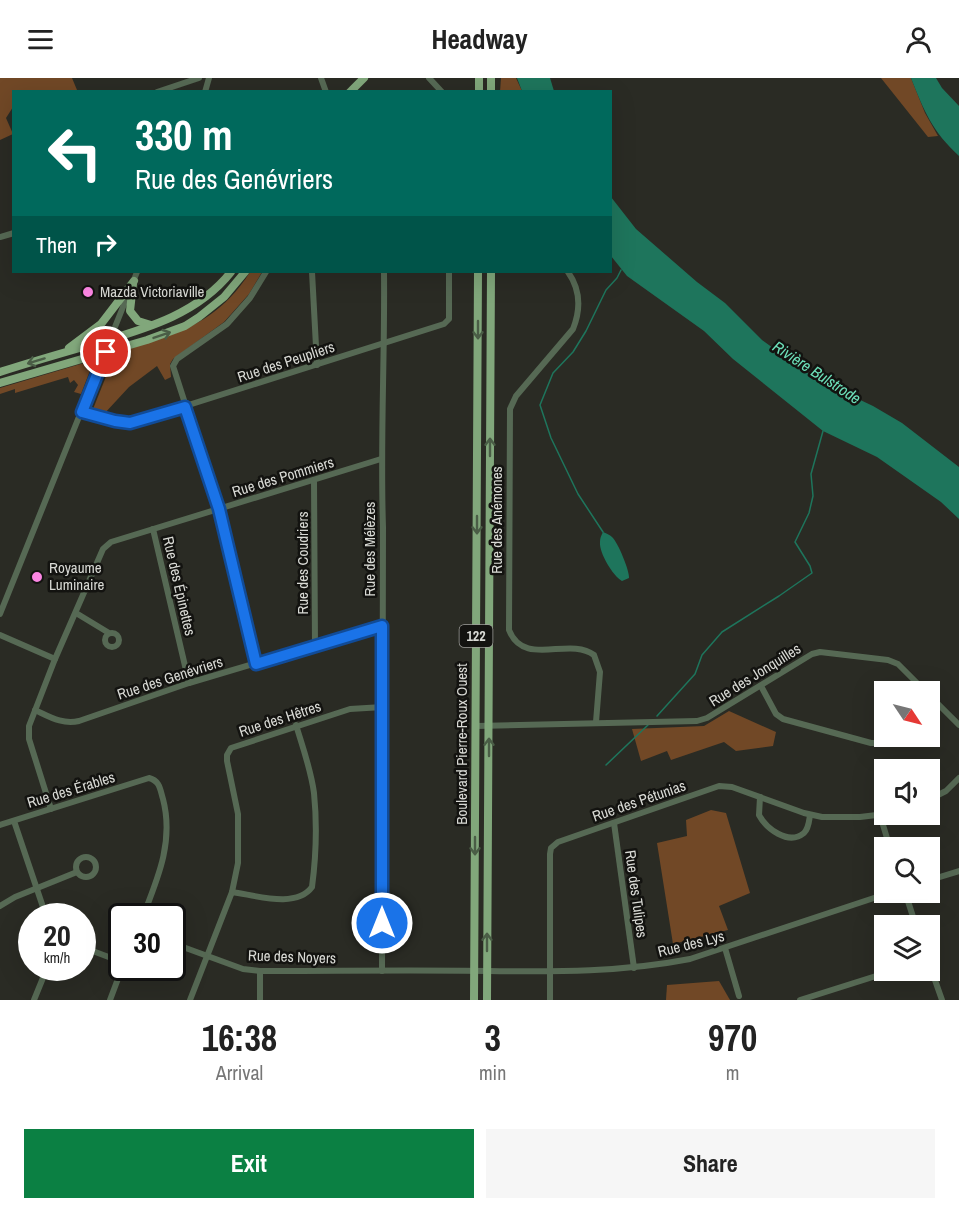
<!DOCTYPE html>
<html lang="en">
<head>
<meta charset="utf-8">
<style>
	:root { --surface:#fff; --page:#f6f6f6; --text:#222; --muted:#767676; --accent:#0b8043 }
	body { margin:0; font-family:"Archivo Narrow",sans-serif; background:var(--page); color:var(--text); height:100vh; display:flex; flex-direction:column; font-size:22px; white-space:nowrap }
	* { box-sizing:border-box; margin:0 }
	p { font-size:20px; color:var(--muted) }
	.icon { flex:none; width:33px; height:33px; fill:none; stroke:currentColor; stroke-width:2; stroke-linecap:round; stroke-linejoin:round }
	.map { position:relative; height:922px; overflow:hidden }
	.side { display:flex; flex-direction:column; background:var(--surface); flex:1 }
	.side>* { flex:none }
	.top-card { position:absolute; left:12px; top:12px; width:600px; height:183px; border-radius:0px; box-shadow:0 6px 24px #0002; background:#00695c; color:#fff; overflow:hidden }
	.needle { width:39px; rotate:125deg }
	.fabs { position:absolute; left:874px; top:603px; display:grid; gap:12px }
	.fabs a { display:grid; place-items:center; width:66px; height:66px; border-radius:0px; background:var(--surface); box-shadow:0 6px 24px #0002; font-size:30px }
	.speed { position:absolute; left:18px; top:825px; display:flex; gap:12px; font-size:30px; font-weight:700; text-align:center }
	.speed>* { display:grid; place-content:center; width:78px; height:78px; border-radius:50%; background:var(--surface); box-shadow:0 6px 24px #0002; line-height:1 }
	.speed small { font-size:15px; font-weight:400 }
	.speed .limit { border:3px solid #111; border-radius:9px; background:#fff; color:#111 }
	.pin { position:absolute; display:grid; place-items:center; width:51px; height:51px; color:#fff; margin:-26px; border:3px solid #fff; border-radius:50%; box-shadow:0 2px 6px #0007 }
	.me { position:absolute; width:66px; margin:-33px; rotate:0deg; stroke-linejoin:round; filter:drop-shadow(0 0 4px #0008) }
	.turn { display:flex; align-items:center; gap:21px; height:126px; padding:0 24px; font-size:27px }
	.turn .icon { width:78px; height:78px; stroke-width:2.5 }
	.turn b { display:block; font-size:42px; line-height:51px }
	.then { display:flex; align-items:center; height:57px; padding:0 24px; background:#0003; gap:12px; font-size:22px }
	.eta { display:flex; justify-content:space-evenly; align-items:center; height:102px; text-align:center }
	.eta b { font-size:36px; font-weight:800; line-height:42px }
	.primary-button { display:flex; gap:12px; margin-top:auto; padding:12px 24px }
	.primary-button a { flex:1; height:69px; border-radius:0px; background:var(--accent); color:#fff; font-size:24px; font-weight:800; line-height:69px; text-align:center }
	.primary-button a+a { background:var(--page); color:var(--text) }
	header { display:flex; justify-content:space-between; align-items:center; height:78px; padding:0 24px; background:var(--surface); font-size:27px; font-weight:800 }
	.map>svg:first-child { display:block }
	.green { fill:#714826 }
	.water { fill:#1e755c }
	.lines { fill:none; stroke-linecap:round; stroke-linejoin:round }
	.stream { stroke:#1e755c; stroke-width:1.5 }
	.minor { stroke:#566954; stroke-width:6 }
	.major { stroke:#81a77b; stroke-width:8 }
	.oneway { stroke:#4a5d46 }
	.route-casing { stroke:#114b97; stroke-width:15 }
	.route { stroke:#1a73e8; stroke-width:10 }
	.poi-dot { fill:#fc86e3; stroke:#131310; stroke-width:2 }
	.labels { text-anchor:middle; stroke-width:5; stroke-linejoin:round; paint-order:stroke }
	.shield { fill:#131310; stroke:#9e9e9a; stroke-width:1.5 }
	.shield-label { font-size:14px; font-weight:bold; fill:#d9dad5 }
	.poi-label { font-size:15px; fill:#d9dad5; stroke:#131310; text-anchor:start }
	.street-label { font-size:15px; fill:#d9dad5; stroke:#131310 }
	.water-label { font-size:16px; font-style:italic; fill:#6de1ba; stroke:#131310 }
</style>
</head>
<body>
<header><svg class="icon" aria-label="menu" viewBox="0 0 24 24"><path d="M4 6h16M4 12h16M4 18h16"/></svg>Headway<svg class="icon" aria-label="person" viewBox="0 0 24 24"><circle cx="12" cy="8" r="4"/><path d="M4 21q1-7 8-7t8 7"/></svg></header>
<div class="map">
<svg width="959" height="922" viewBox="0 0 959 922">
	<rect width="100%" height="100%" fill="#2a2b24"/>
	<g class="green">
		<path d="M0,0H72L77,12L14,14L13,29L6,40L13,56L0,62Z"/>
		<path d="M501,0H516L522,13L500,14Z"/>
		<path d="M881,0H911L925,35L938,58L928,59Z"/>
		<path d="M250,194H262L249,216L224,244L173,281L170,286L171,299L165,302L157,288L129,309L104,336L93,331L115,276C125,269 142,267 154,263C197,249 226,232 250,194Z"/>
		<path d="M84,285L89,286L91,290L81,316L74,314L78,307L74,302L70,305L68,299L15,315V311L0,316V310Z"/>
		<path d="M729,633L776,654L773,668L736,673L724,664L671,682L667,673L641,683L632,651L704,648Z"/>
		<path d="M711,732L726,735L750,815L719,828L728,852L673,866L657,765L687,758L686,742Z"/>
		<path d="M719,903L730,922H666L667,907Z"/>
	</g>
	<g class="water">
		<path d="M517,0H550L554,13H522Z"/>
		<path d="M911,0H936L942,10L959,28V78C932,53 924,33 911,0Z"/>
		<path d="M611,119L636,151L697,204L725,225L762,262L816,301L873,328L902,345L959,389V441L941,424L877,379L823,353L733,281L704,253L627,198L611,178Z"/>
		<path d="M603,454C606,455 610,457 612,459C618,464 630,494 629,500L622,503C613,498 599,475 600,464C600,460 601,458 603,454Z"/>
	</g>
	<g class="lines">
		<g class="stream">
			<path d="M603,454L578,416L551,360L540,327L553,295L573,274L586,253L606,212L617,200L621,192"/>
			<path d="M657,638L695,596L702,577L722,554L779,518L812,495L810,488L795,464L809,435L813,418L811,396L823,353"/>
			<path d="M606,687L648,647"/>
		</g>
		<g class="minor">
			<path d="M321,0L326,14"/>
			<path d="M429,0L442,14"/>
			<path d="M157,14L199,0"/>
			<path d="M205,14L209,0"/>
			<path d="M0,159L14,155"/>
			<path d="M312,194L317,287"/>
			<path d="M568,194C580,211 581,231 573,251L516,318L510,331L509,552C524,590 569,558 594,577L600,594L596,644"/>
			<path d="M82,334L123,345L138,343L444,246L449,241V194"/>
			<path d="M314,402L315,568"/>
			<path d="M153,451L189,605"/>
			<path d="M76,535L109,555"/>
			<path d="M0,536L137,194"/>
			<circle cx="112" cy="562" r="7"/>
			<path d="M0,557L55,581"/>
			<path d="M256,586L219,431L173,288L177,281L227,246L250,220L266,194"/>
			<path d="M761,608L776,636L783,641L871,665H879L888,658"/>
			<path d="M930,618L959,647"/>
			<path d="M35,632C50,639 63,647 79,643L189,605L382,548"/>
			<path d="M476,648L697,643L707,640L812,576L820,574L888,582L898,586L926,614"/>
			<path d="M760,719L759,737C766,750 788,768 804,755C809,750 809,743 810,737"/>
			<path d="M930,721L946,713L959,700"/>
			<path d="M51,731L29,661V648L55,581L103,471L111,464L381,381"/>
			<path d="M880,737L890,770"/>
			<path d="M14,743L46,838"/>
			<path d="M614,745L634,890"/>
			<path d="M0,747L149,700C160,703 160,711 163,721C174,763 158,800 143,838"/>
			<circle cx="86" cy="789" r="10"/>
			<path d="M930,802L959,793"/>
			<path d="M232,814C255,817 296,831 312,809C316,779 317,745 314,715C311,692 303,670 296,647"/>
			<path d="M905,814L916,848"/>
			<path d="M0,828L15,819L77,794"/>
			<path d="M172,865L243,891L260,893C337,893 413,892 489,893C557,894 623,894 690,881L892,814"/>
			<path d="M82,869L122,884"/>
			<path d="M725,870L739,918"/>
			<path d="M930,888L942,922"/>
			<path d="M382,893L383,449C380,364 385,279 384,194"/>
			<path d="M34,922L47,890"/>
			<path d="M110,922L122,890"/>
			<path d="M190,922L232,814L238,785V736L227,683V677L231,670L350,631L383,629"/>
			<path d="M260,922V893"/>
			<path d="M550,922V776L551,770L558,764L719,708L732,709L804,735L822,739H860L885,736"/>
			<path d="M800,922L895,892"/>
		</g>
		<g class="major">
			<path d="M491,0V14"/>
			<path d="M350,14L364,0"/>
			<path d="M479,14V0"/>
			<path d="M133,206L130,233L138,243L151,247"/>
			<path d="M69,270L101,246L134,203"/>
			<path d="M0,294C31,284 62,275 94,266C144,251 197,237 231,194"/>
			<path d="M0,305L147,262L185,248L199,239L224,219L245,194"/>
			<path d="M474,922L478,194"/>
			<path d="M487,922L491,194"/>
		</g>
	</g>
	<defs><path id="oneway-shaft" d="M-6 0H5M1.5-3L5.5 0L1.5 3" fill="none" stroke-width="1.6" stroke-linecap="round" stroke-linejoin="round" transform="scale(1.5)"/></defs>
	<g class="oneway">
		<use href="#oneway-shaft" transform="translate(478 252) rotate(90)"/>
		<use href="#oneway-shaft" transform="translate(162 257) rotate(-19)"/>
		<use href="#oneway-shaft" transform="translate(36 283) rotate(163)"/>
		<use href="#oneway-shaft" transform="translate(490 369) rotate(-90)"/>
		<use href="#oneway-shaft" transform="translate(477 447) rotate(90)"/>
		<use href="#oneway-shaft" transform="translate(489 669) rotate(-90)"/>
		<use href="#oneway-shaft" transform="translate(475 768) rotate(90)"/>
		<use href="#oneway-shaft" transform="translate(487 864) rotate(-90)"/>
	</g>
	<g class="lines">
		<defs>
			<path id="route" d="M106,274L82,334L115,343L130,345L185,329L219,431L256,586L382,548V845"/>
		</defs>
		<use href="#route" class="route-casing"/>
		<use href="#route" class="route"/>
	</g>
	<g class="poi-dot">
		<circle cx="88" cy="214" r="6"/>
		<circle cx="37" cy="499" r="6"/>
	</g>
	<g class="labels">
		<rect class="shield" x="459.5" y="547" width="33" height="22" rx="4.5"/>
		<g class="shield-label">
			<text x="476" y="563">122</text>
		</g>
		<g class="poi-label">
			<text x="100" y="219">Mazda Victoriaville</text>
			<text x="49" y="495">Royaume<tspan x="49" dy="17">Luminaire</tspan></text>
		</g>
		<g class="street-label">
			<text transform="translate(286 284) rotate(-18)" y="5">Rue des Peupliers</text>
			<text transform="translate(283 399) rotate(-17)" y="5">Rue des Pommiers</text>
			<text transform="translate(497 442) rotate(-90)" y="5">Rue des Anémones</text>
			<text transform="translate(370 471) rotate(-90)" y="5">Rue des Mélèzes</text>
			<text transform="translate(303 485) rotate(-90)" y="5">Rue des Coudriers</text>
			<text transform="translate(179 508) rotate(77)" y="5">Rue des Épinettes</text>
			<text transform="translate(755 597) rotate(-32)" y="5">Rue des Jonquilles</text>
			<text transform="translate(170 600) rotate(-18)" y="5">Rue des Genévriers</text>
			<text transform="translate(280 641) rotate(-18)" y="5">Rue des Hêtres</text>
			<text transform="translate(462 666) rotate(-90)" y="5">Boulevard Pierre-Roux Ouest</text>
			<text transform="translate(71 712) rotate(-17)" y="5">Rue des Érables</text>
			<text transform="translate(639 723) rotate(-19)" y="5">Rue des Pétunias</text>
			<text transform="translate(636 816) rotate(82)" y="5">Rue des Tulipes</text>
			<text transform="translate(691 866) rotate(-14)" y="5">Rue des Lys</text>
			<text transform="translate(292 879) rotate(2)" y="5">Rue des Noyers</text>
		</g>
		<g class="water-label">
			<text transform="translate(817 294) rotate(33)" y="6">Rivière Bulstrode</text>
		</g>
	</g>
</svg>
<div class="fabs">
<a><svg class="needle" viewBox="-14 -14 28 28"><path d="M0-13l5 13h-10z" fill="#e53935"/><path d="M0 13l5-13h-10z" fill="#767676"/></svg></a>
<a><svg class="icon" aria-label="sound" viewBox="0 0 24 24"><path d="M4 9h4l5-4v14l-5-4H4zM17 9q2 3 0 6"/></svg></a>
<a><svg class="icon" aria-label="search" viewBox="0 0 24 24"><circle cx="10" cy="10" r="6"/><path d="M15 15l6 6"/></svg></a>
<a><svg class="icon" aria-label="layers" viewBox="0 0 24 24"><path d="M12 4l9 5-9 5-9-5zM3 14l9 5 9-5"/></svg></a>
</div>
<div class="speed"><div>20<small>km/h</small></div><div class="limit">30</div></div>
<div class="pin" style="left:106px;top:274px;background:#d93025"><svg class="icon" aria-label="arrive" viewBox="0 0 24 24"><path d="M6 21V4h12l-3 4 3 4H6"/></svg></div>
<svg class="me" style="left:382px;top:845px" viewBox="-20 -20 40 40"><circle r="17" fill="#1a73e8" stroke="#fff" stroke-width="3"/><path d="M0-11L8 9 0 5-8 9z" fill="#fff"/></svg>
<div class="top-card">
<div class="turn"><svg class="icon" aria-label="left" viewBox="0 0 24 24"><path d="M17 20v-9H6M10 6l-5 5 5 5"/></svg><div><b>330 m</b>Rue des Genévriers</div></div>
<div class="then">Then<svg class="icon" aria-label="right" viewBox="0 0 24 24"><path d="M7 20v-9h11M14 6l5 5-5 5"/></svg></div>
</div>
</div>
<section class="side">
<div class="eta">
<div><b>16:38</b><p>Arrival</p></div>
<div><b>3</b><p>min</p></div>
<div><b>970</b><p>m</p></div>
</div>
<div class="primary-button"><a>Exit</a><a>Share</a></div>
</section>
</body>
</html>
